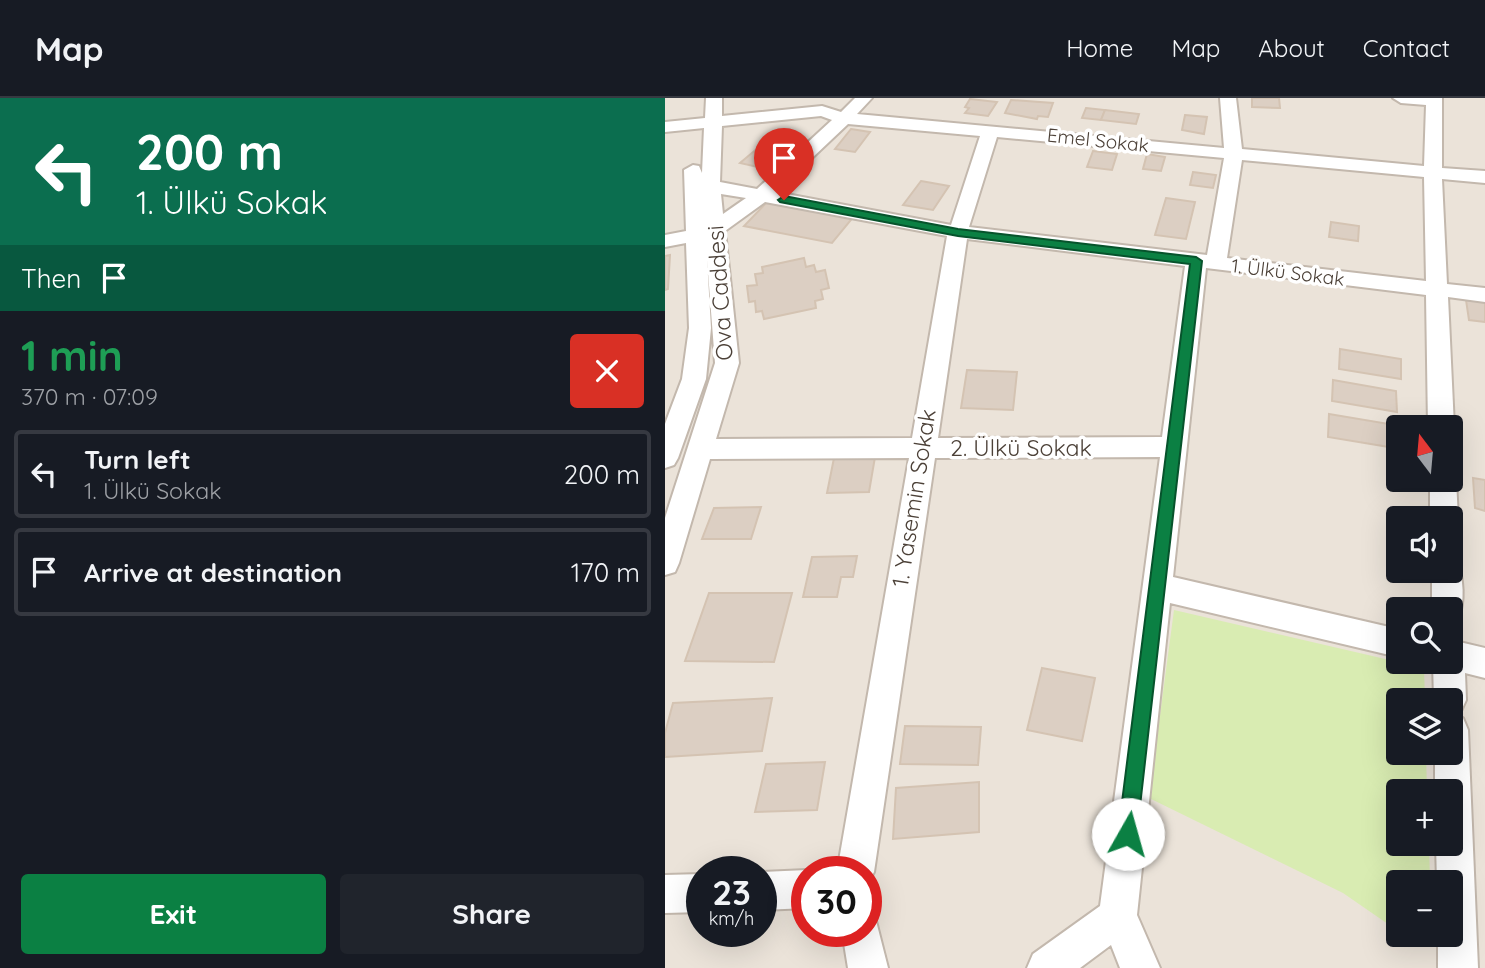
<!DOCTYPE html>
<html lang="en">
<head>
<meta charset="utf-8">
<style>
	:root { --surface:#171b24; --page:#20242c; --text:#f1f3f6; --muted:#9ea1a6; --line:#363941; --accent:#0b8043 }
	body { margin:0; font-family:Quicksand,sans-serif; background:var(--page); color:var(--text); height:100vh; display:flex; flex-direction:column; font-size:26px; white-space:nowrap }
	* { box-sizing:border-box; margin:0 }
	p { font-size:23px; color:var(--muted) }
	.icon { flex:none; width:38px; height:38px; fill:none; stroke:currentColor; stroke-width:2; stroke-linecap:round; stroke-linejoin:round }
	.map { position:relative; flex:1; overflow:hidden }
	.side { display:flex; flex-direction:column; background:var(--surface); width:665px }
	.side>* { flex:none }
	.banner { background:#0b6e4f; color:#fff; overflow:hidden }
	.needle { width:46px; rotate:344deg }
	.tools { position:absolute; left:721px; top:317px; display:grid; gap:14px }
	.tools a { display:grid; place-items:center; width:77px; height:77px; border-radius:7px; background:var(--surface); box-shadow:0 7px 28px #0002; font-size:35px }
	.speed { position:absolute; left:21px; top:758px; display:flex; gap:14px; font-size:35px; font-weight:700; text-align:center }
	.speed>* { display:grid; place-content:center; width:91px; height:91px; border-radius:50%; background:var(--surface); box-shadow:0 7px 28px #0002; line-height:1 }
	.speed small { font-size:18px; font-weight:400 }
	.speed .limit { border:10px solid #d22; background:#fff; color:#111 }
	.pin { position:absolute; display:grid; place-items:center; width:60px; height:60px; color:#fff; margin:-72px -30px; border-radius:50% 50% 50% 0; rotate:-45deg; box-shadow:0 0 7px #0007 }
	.pin .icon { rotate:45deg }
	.me { position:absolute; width:77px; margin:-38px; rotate:7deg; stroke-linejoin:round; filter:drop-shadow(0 0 5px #0008) }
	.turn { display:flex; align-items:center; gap:24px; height:147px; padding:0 21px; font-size:32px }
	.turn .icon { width:91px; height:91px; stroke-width:2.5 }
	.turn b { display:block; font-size:49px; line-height:60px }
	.then { display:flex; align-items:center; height:66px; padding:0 21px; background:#0003; gap:14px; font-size:26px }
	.round { display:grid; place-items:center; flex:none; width:74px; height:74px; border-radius:7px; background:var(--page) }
	.head { display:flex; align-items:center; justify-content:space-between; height:119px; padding:0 21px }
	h1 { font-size:42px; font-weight:800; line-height:52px; color:#1e9e55 }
	.action { display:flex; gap:14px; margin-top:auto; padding:14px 21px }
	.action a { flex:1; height:80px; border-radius:7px; background:var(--accent); color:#fff; font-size:28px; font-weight:800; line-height:80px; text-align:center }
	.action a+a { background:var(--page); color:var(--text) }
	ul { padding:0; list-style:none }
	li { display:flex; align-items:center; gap:21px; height:88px; margin:0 14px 10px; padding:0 7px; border:4px solid var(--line); border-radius:7px }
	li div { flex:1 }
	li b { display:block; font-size:26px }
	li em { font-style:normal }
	header { display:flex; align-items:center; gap:42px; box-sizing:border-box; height:98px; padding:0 35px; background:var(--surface); border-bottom:2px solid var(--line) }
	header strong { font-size:33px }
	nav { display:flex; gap:38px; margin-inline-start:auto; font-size:24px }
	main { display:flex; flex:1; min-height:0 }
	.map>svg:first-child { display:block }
	.residential { fill:#ebe3d9; fill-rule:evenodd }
	.green { fill:#d9ecb2 }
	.building { fill:#dccfc3; stroke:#d4c3b2; stroke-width:2 }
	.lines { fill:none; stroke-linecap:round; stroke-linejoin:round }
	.minor-casing { stroke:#c3b8ad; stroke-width:4 }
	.minor { fill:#fff; fill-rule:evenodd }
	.route { fill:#0b8043; stroke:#07532c; stroke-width:2 }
	.labels { text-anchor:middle; stroke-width:7; stroke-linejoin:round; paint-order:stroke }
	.far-street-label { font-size:19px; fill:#4c4138; stroke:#fff }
	.street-label { font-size:23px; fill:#4c4138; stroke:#fff }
</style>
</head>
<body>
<header>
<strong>Map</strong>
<nav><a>Home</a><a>Map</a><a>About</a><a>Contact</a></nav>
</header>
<main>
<section class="side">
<div class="banner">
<div class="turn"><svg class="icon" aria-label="left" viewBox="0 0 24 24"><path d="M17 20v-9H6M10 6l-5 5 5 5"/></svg><div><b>200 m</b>1. Ülkü Sokak</div></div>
<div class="then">Then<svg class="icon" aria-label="arrive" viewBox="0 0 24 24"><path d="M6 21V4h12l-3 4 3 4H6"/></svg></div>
</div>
<div class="head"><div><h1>1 min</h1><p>370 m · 07:09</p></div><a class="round" style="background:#d93025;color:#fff"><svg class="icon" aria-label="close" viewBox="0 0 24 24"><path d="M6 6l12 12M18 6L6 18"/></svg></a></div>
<ul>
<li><svg class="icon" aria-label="left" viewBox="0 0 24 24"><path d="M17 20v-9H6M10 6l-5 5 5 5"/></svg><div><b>Turn left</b><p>1. Ülkü Sokak</p></div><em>200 m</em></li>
<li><svg class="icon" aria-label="arrive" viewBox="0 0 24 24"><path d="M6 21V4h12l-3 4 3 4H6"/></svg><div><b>Arrive at destination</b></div><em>170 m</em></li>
</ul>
<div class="action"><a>Exit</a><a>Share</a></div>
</section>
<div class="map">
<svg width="820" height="870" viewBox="0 0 820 870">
	<rect width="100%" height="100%" fill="#f6f2eb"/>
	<path class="residential" d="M0,0H820V870H0ZM733,329H786V382H733ZM733,420H786V472H733ZM733,511H786V564H733ZM733,602H786V654H733ZM733,693H786V746H733ZM37,774H96V833H37ZM142,774H201V833H142ZM733,784H786V836H733Z"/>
	<path class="green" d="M509,512L759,570L760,602H733V654L761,655L762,693H733V746H764L765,784H733V833L678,795L484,700Z"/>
	<g class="building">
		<path d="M587,0H614L615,10L587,9Z"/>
		<path d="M305,1L332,4L323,18L300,15L304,10L300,9Z"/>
		<path d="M346,2L388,5L383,19L373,18L372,21L340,15Z"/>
		<path d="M421,10L440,12L436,22L417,20Z"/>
		<path d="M440,12L474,16L471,26L436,22Z"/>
		<path d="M520,17L542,19L539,36L517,32Z"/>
		<path d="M186,31L205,34L190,54L170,51Z"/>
		<path d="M94,49L115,53L97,70L75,65Z"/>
		<path d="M428,53L452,56L447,72L422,69Z"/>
		<path d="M482,56L500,59L496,73L478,71Z"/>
		<path d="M528,74L551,77L548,90L525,87Z"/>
		<path d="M256,83L284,88L268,112L238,107Z"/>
		<path d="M501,100L530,104L521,141L490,137Z"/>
		<path d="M104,102L190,117L167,145L79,128Z"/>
		<path d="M666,124L694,128L693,143L664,139Z"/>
		<path d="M5,157L3,191L0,192V158Z"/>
		<path d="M139,160L141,169L149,167L151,174L160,172L164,190L156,192L158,201L150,203L151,210L99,221L97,213L91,214L90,203L84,204L82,188L92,187L90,176L98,175L97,169Z"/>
		<path d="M801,202L820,204V224L804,222Z"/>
		<path d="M675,251L736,261V281L674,271Z"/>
		<path d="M302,272L352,274L348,312L296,310Z"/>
		<path d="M668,282L731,293L732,314L667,303Z"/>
		<path d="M664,316L730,327V350L663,339Z"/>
		<path d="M210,359L204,394L162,395L169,360Z"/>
		<path d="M808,380L820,382V413L810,410Z"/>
		<path d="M96,409L86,441H37L49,410Z"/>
		<path d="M192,458L188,479H176L172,499H138L147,459Z"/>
		<path d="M44,495H127L109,564L20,563Z"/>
		<path d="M377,570L430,580L417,643L362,632Z"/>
		<path d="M107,600L97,653L0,659V635L8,605Z"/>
		<path d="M240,628L316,629L313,667L235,666Z"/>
		<path d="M160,664L152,712L90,714L101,666Z"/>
		<path d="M314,684V734L228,741L231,690Z"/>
	</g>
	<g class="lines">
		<defs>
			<g id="minor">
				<path d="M41,0H57V18L157,8L176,14L190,0H207L192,16L559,50L555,0H571L577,51L759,68L761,7L736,5L728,0H777V70L820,73V85L777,81L782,186L820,190V204L783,199L789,329L786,334V329H763L761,197L541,170L508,479L733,531V559L505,505L472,817L495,870H455L446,847L415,870H362L368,856L435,808L495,359L270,360L209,774L201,788V774H172L244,360L45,361L14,465L10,474L0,477V420L50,265L42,161L46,230L41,281L13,360L9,367L0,370V326L17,281L24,230L21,145L0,149V137L21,133L19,72L28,67L34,68L37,75L39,30L0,34V24L40,20ZM156,18L167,22L92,91L55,84L57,28ZM183,26L315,38L286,127L111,94ZM332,39L559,60L542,157L304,129ZM577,62L759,79L761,183L562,160ZM56,96L81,100L58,116ZM100,104L282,138L247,340L51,341L74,265L60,133ZM302,141L520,168L497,339L273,340Z"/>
				<path d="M786,374L791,382L793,420L786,429V420H765V382H786Z"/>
				<path d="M786,461L791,463C799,479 800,505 793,521L786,523V511H767V472H786Z"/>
				<path d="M786,542L820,550V580L800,575L801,602L796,613L788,616L798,620L803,632L813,870H773V836H786V784H772L771,746H786V693H770V654H786V602H769L768,564H786Z"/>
				<path d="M142,772L145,774H142V810L96,812V774Z"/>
				<path d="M37,776V814L0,815V777Z"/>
				<path d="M201,816L210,819L223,870H183L177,833H201Z"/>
			</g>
		</defs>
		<use href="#minor" class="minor-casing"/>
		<use href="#minor" class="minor"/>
	</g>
	<path class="route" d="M119,98L293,131L531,159L537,163L471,743L463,746L456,743L453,736L525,166L293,138L115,104L113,102Z"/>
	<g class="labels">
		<g class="far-street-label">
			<text transform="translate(433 42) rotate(6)" y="7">Emel Sokak</text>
			<text transform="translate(623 174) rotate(7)" y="7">1. Ülkü Sokak</text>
		</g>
		<g class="street-label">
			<text transform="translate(55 195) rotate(-94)" y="8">Ova Caddesi</text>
			<text x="356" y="358">2. Ülkü Sokak</text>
			<text transform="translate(249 400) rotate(-81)" y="8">1. Yasemin Sokak</text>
		</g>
	</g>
</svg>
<div class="tools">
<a><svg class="needle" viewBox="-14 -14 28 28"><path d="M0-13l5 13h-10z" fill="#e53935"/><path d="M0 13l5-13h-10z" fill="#9ea1a6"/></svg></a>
<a><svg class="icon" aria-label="sound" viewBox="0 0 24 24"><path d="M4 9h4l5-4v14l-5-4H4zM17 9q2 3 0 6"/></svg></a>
<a><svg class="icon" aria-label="search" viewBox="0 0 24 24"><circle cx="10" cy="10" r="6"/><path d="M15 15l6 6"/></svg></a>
<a><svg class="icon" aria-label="layers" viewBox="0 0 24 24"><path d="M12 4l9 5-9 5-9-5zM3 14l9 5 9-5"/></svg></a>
<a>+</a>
<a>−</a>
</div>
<div class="speed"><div>23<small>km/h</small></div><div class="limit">30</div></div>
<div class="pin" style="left:119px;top:102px;background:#d93025"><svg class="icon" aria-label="arrive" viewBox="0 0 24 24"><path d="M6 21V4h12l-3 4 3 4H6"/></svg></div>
<svg class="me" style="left:463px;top:736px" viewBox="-20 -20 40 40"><circle r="19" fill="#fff"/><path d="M0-13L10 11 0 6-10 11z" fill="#0b8043"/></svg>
</div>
</main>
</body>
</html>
